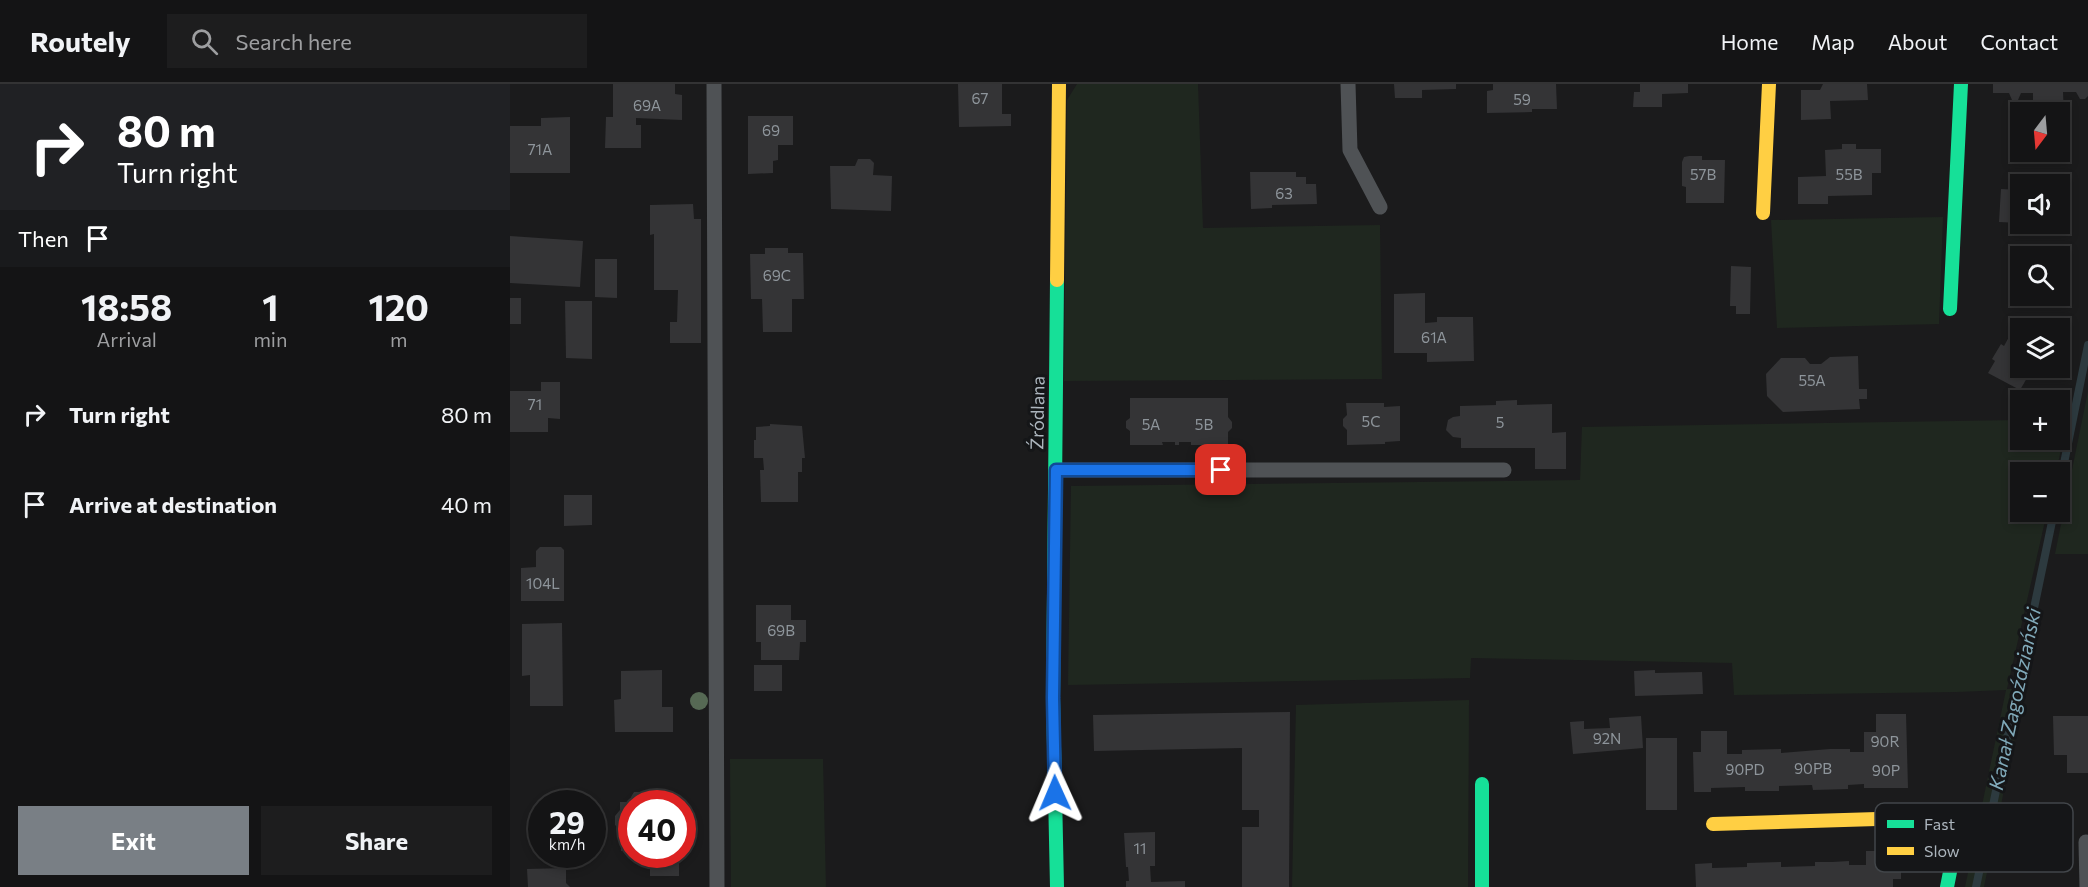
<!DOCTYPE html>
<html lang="en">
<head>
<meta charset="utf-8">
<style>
	:root { --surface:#141415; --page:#1d1d1e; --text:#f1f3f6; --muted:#9d9ea0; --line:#333334; --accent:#797f85 }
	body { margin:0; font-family:Commissioner,sans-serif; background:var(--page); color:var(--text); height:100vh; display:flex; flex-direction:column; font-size:22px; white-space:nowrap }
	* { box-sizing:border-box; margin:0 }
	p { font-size:20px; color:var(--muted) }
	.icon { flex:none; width:33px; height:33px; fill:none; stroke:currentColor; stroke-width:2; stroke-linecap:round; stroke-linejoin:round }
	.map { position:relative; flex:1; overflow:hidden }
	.drawer { display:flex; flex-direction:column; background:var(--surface); width:510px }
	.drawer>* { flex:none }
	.banner { background:#202124; color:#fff; overflow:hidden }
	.needle { width:39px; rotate:196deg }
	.buttons { position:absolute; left:1500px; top:18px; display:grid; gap:12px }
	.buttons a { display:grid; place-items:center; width:60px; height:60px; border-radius:0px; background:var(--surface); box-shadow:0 3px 9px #0003,0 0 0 2px var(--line); font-size:30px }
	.speed { position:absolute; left:18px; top:706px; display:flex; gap:12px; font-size:30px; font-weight:700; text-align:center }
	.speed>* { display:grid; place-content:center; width:78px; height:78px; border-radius:50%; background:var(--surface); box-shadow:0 3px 9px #0003,0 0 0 2px var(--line); line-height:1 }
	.speed small { font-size:15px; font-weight:400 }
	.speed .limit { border:9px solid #d22; background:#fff; color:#111 }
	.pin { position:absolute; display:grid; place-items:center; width:51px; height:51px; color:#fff; margin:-26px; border-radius:12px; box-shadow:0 3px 9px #0006 }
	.me { position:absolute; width:66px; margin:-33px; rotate:359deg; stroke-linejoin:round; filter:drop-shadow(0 0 4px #0008) }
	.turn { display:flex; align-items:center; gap:21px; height:126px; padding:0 18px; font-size:27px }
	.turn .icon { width:78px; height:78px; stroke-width:2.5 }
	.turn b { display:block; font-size:42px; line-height:51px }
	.then { display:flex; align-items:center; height:57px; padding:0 18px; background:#0003; gap:12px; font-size:22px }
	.eta { display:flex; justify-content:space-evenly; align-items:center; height:102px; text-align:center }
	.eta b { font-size:36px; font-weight:700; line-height:42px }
	.cta { display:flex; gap:12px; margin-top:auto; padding:12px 18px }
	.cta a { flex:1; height:69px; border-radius:0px; background:var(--accent); color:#fff; font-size:24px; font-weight:700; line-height:69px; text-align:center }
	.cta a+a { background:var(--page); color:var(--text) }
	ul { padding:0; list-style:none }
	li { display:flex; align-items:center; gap:18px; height:90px; padding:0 18px }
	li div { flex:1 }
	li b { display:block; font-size:22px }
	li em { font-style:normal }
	header { display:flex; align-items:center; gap:36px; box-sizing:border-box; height:84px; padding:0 30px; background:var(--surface); border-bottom:2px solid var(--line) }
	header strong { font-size:28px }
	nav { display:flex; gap:33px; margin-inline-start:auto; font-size:21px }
	.search { width:420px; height:54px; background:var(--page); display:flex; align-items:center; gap:15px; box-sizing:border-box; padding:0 21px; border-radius:0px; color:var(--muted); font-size:22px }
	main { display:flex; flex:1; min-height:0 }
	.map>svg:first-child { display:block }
	.green { fill:#1f271f }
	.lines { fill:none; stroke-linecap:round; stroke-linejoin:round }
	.stream { stroke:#2d3a3f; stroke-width:8 }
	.building { fill:#343436 }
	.lane { stroke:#4f5255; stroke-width:15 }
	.fast { stroke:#16e098; stroke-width:14 }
	.slow { stroke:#ffcf43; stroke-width:14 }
	.tree { fill:#566954 }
	.route-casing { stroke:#114b97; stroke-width:15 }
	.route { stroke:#1a73e8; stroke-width:10 }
	.labels { text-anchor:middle; stroke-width:6; stroke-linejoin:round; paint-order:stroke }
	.number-label { font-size:15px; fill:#8e959b }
	.street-label { font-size:18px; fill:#acb5bd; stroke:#151618 }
	.water-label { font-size:20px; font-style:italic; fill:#81aaba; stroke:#151618 }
	.key { fill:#151618; stroke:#42464a; stroke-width:1.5 }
	.key-label { font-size:16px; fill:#acb5bd }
</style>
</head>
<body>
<header>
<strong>Routely</strong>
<div class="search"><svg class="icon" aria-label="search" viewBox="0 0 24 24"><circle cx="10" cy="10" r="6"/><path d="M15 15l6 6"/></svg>Search here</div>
<nav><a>Home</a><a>Map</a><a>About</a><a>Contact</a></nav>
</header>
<main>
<section class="drawer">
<div class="banner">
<div class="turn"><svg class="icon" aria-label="right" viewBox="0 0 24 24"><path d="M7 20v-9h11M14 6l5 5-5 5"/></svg><div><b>80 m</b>Turn right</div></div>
<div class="then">Then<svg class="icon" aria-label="arrive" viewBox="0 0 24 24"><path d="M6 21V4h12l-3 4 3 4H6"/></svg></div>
</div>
<div class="eta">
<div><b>18:58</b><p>Arrival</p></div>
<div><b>1</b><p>min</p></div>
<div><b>120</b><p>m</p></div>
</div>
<ul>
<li><svg class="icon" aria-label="right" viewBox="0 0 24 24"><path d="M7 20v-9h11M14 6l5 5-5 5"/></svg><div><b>Turn right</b></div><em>80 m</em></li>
<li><svg class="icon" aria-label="arrive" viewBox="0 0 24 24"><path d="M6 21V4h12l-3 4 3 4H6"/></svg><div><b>Arrive at destination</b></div><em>40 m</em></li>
</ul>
<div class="cta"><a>Exit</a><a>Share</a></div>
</section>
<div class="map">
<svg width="1578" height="803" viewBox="0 0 1578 803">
	<rect width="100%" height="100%" fill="#1b1b1c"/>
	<g class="green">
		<path d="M567,0H688L693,144L870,141L872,295L554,297L557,16Z"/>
		<path d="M1433,133L1429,240L1267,244L1261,136Z"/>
		<path d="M1578,307V470H1545Z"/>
		<path d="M1550,335H1558L1546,388H1510V428H1537L1497,605H1515L1474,803H1455L1496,606L1447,608L1224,611L1222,579L961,574L960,594L558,601L561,402L1070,396L1072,343L1510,336V356H1550Z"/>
		<path d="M959,616L958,803H782L786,621Z"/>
		<path d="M220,675H313L316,803H221Z"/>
	</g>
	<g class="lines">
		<g class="stream">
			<path d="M1550,399L1578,261"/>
			<path d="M1466,803L1544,428"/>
		</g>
	</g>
	<g class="building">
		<path d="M103,0H165V10L172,11V36L126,34V41H131V64H95L96,33H103Z"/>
		<path d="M448,0H492V30H501V42L449,43Z"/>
		<path d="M884,0H946V5L912,6V14H885Z"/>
		<path d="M983,0H1046L1047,25H1022V28L977,29V7L983,6Z"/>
		<path d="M1130,0H1178V9L1152,10V23H1123L1124,8H1130Z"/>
		<path d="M1313,0H1357L1358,16L1320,17L1321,35L1291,36V6H1310Z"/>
		<path d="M1483,0H1578V12L1575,15H1570L1566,8H1553L1554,34H1550V28H1523V9H1511L1508,16H1502L1499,9H1483Z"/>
		<path d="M238,32H283V61H268V76L263,77V89L238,90Z"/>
		<path d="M60,33V89H0V42H31V34Z"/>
		<path d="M1332,60H1346V65H1371V89H1362V111L1318,112V120H1288V93L1316,92L1315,66L1332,65Z"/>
		<path d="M1179,72H1192V76H1215L1214,119H1176V103L1172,102V78L1174,73Z"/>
		<path d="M348,75H360L364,79L363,91L382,92L381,127L321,125L320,82H345Z"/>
		<path d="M740,88H786V93H796V100H806L807,120L762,121V124L741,125Z"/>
		<path d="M1491,105L1510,106V139L1489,138Z"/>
		<path d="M183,120L184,135H191V259H160V238H167L168,206H144V150L140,151V121Z"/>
		<path d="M0,152L73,157L70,203L0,199Z"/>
		<path d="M255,164H278V169H293L294,215H282V248H253L252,215H241L240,170H255Z"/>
		<path d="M85,175H107V214L85,213Z"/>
		<path d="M1221,182L1241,183L1240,230H1226V222H1220Z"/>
		<path d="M915,209V239L927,238V233H963L964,277L917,278V269H884V210Z"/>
		<rect x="0" y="214" width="11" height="26"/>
		<path d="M55,217H82V275L56,274Z"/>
		<path d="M1505,242L1510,246V284H1527L1520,296L1517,294L1510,306L1478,289L1485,277L1482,275L1491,260L1494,262Z"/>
		<path d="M1348,272L1349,305H1357V315H1349L1350,325L1273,328L1257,312L1256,290L1271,274H1295L1300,280H1311L1320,273Z"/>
		<path d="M31,298H50V335L38,334V348H0V307H31Z"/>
		<path d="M620,314H718V333L722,338V344L718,348V361H681V358H669V361H665V358H652L653,361H620V347L616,344V337L620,334Z"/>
		<path d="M1007,316V321L1042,320V349L1056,348V385H1025V364H951V354L943,353L936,346L938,336L943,333L950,332V322L986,321V317Z"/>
		<path d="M836,319H874V323L890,322V357L875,358V360L837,361V346L833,342V335L837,331Z"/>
		<path d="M260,340L292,342L295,374H292V388H288V418H251L250,386H254L253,374H244V356H246V343L260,342Z"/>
		<path d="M54,411H82V441L54,442Z"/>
		<path d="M30,463H51L54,466V517H11V484L26,483V467Z"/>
		<path d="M246,521H281V536H296V558H290L289,576H251V558H246Z"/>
		<path d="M52,539L53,622H20V591L12,592V540Z"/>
		<rect x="244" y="581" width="28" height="26"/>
		<path d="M152,586V623H163V648H105L104,616L111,615V587Z"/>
		<path d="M1145,586V589L1192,588L1193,610L1125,612L1124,587Z"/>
		<path d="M780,628L779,803H732V743H749V726H732V664L584,667L583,631Z"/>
		<path d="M1366,630H1396L1398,704H1354V700L1338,701V705L1303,706L1302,701L1269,702V707H1235V703L1201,704V708H1184L1183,668H1191V647H1217V670H1232V666L1271,665V669L1320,665H1340V668H1354V648H1366Z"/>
		<path d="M1131,632L1133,664L1063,670L1060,638L1074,637V645L1100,644L1099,634Z"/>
		<path d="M1543,632H1578V689H1557V671H1544Z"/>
		<rect x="1136" y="654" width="31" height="72"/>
		<path d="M124,708H131L136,712H162V720H122V766L111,767V746L105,741V732L110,726V718H121V713Z"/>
		<path d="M645,748V782H640L641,798L675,797V803H616V797H619L618,783H616L614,749Z"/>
		<path d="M1368,763H1391V795H1383V803H1186L1185,780L1202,779V784L1237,783V779L1271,778V783L1305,782V778H1322L1339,777V781H1356V767H1368Z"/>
		<rect x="140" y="771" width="29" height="21"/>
		<path d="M56,784V799L60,803H18L17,785Z"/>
	</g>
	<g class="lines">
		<g class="lane">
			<path d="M204,0L207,803"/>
			<path d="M838,0L840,66L870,123"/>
			<path d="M546,386H994"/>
			<path d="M1576,758L1577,803"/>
		</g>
		<g class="fast">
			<path d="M1440,225L1451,0"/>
			<path d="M972,700V803"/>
			<path d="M1433,733L1451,732L1437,803"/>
			<path d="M547,803L543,614L547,196"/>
		</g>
		<g class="slow">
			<path d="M1253,129L1259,0"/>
			<path d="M547,196L549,0"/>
			<path d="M1203,740L1433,733"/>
		</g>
	</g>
	<circle class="tree" cx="189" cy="617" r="9"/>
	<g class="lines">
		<defs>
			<path id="route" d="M545,709L543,614L546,386H711"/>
		</defs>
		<use href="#route" class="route-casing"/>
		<use href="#route" class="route"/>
	</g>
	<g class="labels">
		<g class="number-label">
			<text x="470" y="20">67</text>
			<text x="1012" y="21">59</text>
			<text x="137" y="27">69A</text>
			<text x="261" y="52">69</text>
			<text x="30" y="71">71A</text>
			<text x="1193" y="96">57B</text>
			<text x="1339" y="96">55B</text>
			<text x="774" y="115">63</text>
			<text x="267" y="197">69C</text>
			<text x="924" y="259">61A</text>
			<text x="1302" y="302">55A</text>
			<text x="25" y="326">71</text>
			<text x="861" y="343">5C</text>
			<text x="990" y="344">5</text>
			<text x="641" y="346">5A</text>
			<text x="694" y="346">5B</text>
			<text x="33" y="505">104L</text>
			<text x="271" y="552">69B</text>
			<text x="1097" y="660">92N</text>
			<text x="1375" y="663">90R</text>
			<text x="1303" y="690">90PB</text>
			<text x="1235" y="691">90PD</text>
			<text x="1376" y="692">90P</text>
			<text x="630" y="770">11</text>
		</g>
		<g class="street-label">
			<text transform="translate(528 329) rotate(-89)" y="6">Źródlana</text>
		</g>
		<g class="water-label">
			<text transform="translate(1505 615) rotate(-78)" y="7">Kanał Zagoździański</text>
		</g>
	</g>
	<rect x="1365" y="719" width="198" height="69" rx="9" class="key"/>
	<rect x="1377" y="736" width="27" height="8" fill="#16e098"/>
	<rect x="1377" y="763" width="27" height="8" fill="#ffcf43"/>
	<g class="key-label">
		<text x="1414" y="746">Fast</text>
		<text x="1414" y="773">Slow</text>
	</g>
</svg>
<div class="buttons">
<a><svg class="needle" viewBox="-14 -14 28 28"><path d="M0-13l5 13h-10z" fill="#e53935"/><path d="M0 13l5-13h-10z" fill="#9d9ea0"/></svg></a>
<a><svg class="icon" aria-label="sound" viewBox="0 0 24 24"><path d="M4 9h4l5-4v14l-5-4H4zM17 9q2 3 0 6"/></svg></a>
<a><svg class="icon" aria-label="search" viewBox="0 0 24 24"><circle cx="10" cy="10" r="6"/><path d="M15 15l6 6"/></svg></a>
<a><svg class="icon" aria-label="layers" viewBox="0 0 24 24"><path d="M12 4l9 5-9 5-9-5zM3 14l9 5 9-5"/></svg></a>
<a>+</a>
<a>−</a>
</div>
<div class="speed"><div>29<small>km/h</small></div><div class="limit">40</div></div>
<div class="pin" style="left:711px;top:386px;background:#d93025"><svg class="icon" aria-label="arrive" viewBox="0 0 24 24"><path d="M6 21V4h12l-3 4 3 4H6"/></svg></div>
<svg class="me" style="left:545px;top:709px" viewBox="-20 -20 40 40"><path d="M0-17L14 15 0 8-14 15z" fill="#1a73e8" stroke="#fff" stroke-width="4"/></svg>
</div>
</main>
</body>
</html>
